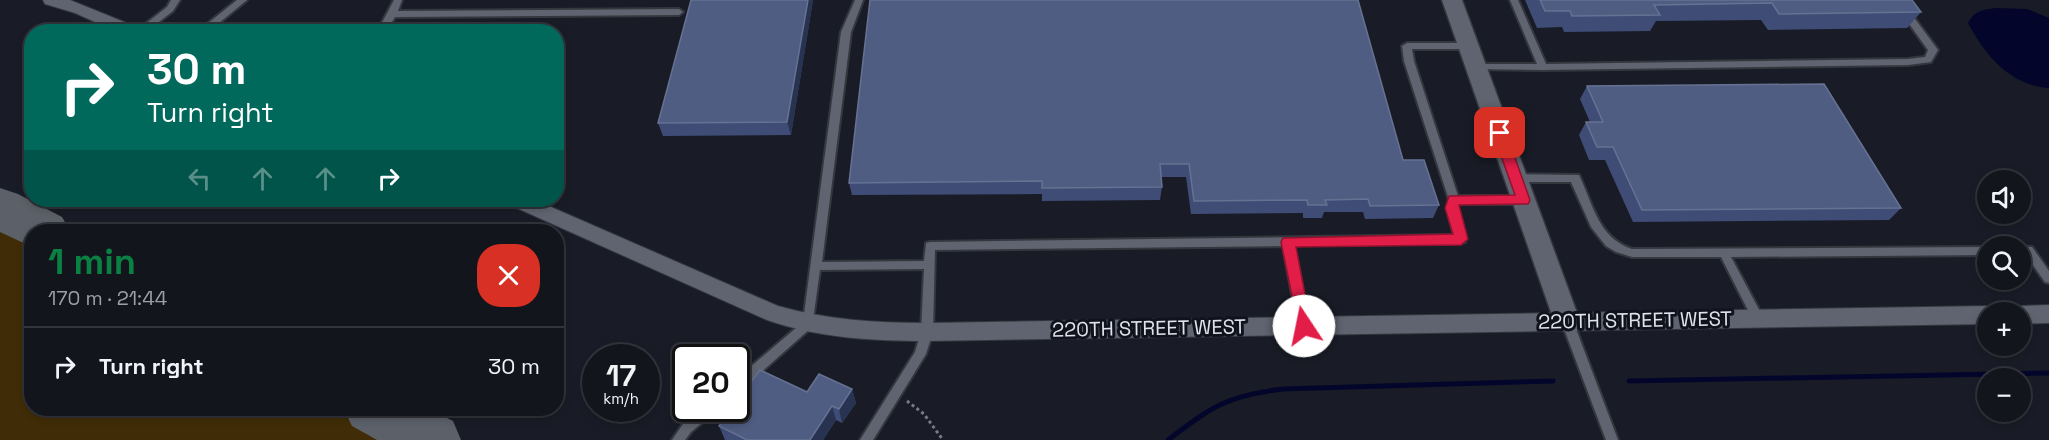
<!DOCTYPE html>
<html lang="en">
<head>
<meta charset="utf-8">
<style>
	:root { --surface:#13151c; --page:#1c1e25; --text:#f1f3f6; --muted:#9d9fa3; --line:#32343b; --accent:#0b8043 }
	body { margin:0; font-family:"Space Grotesk",sans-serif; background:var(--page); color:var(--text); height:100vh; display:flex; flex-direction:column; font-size:22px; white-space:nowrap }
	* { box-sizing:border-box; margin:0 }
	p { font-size:20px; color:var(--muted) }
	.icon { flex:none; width:33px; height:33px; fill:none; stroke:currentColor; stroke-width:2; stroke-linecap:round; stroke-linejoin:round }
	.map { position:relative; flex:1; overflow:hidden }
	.panel { position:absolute; left:24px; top:224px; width:540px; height:192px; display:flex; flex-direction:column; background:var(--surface); border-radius:24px; box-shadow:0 3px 9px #0003,0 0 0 2px var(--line) }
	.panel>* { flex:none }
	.banner { position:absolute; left:24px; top:24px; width:540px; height:183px; border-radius:24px; box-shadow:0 3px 9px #0003,0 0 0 2px var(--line); background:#00695c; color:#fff; overflow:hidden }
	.buttons { position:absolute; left:1977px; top:170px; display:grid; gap:12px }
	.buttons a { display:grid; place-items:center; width:54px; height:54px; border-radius:50%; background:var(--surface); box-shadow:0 3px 9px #0003,0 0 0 2px var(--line); font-size:30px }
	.speed { position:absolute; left:582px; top:344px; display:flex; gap:12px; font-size:30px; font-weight:700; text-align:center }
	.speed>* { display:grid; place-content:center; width:78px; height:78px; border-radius:50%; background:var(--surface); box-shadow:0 3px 9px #0003,0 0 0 2px var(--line); line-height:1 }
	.speed small { font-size:15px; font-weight:400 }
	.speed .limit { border:3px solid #111; border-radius:9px; background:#fff; color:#111 }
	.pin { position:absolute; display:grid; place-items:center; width:51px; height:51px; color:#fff; margin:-26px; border-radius:12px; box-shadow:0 3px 9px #0006 }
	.me { position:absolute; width:66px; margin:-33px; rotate:349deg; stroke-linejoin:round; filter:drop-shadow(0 0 4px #0008) }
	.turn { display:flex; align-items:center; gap:21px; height:126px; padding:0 24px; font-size:27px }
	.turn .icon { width:78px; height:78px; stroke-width:2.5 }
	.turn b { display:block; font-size:42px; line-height:51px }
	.lanes { display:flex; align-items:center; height:57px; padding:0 24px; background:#0003; justify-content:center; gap:30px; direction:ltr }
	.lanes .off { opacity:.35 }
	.round { display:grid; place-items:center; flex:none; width:63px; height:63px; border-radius:24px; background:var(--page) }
	.summary { display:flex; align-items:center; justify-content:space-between; height:102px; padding:0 24px }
	h1 { font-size:36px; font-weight:600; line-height:45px; color:var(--accent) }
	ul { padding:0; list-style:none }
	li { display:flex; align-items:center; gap:18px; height:78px; padding:0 24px; border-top:2px solid var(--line) }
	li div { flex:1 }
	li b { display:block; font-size:22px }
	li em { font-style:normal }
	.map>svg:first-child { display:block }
	.green { fill:#402c06 }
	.water { fill:#03052b }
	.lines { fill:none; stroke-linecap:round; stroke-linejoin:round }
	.stream { stroke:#03052b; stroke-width:5 }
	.taxiway { fill:#5c6068; fill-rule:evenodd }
	.service-casing { stroke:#35373f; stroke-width:4 }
	.minor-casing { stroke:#35373f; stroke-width:2 }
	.tertiary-casing { stroke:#35373f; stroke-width:3 }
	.path { stroke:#787b84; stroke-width:3; stroke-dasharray:3 3; stroke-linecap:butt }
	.service { fill:#5f6470; fill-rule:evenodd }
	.minor { fill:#5f6470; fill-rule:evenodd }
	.tertiary { fill:#5f6470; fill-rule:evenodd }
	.wall { fill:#3e4c76 }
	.shaded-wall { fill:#283251 }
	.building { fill:#505d82; stroke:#667292; stroke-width:1.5 }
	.route { fill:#e11d48; stroke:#92132f; stroke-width:1.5 }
	.labels { text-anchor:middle; stroke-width:6; stroke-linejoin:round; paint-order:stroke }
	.street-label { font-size:20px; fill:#e0e3ea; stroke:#10131d }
</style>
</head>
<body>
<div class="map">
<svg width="2049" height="440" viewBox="0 0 2049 440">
	<rect width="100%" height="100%" fill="#191c26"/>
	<path class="green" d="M0,228L31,245L32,408H328L386,440H0Z"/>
	<path class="water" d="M1996,8L2027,9L2049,18V88C2009,85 1985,55 1968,23C1975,10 1983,10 1996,8Z"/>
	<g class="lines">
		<g class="stream">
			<path d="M1629,381L2049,373"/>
			<path d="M1168,440C1213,406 1226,396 1283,389L1553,381"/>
		</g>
		<g class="taxiway">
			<path d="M0,188L18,194L62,217L70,231H32V247L0,232Z"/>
			<path d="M343,408H427L453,421L461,440H377L352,426Z"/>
		</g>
		<defs>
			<g id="service">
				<path d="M171,0H180L173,11L146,32H135L167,7Z"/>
				<path d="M237,0H247L208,32H197Z"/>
				<path d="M394,0H402L398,11L679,9L683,12L679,15L395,17L386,32H377Z"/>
				<path d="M855,0H863L851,32L822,262L924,261L926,243L930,242L1454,235L1447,209L1449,200L1404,61L1402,46L1407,43H1469L1474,46L1469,49H1412L1414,61L1458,196H1523L1527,197L1528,200L1527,203L1523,204H1458L1457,209L1466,239L1465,242L1461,243L1294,245L1310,326L1308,329L1304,331L1300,329L1298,326L1283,246L935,250L933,332L926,354L873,440H860L915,352L921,332L924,269L820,270L812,327L740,391L736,392V379L803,322L841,32Z"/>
				<path d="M1510,0H1518L1546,64L1908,59L1925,57L1928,50L1892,0H1901L1938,50L1931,62L1908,65L1543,70L1473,69L1471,67L1476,64H1537Z"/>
				<path d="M1516,174L1579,175C1593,204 1598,238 1632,249L1988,247V255L1731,257L1764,319L1762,322L1758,324L1754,322L1721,257H1632L1616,252L1606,246L1591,227L1571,182H1516L1511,178Z"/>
				<path d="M2019,246L2032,247L2049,271V283L2045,282L2025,254H2020V246Z"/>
				<path d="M1567,316L1571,318L1573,321L1618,440H1606L1561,321L1563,318Z"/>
				<path d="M702,408H717L715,412L691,432L685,440H672L683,424Z"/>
			</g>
			<g id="minor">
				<path d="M43,0H70L139,28L141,32H117L75,13L45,4Z"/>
				<path d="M507,200H535L778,306C827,320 877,323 927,323L1988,306L1995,309L1997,312H1988V324L927,341C873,341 818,338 767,320L510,205Z"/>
				<path d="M2049,305V323L2020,324V312H2011L2013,309L2020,306Z"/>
			</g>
			<path id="tertiary" d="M1442,0H1462L1580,321L1576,329L1567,332L1558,329L1554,321Z"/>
		</defs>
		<use href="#service" class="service-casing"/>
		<use href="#minor" class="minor-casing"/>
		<use href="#tertiary" class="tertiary-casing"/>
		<path class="path" d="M907,401L924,414L943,440"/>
		<use href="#service" class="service"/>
		<use href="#minor" class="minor"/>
		<use href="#tertiary" class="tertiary"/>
	</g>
	<g class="wall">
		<path d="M691,0H813L791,135L663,136L658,123Z"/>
		<path d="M870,0L1403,160L1439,205L1433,218L1365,219L1363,212H1324L1322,218H1303V213L1191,214L1186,177H1161L1162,187L1160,200L1042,201V194L852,195L849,183Z"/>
		<path d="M1525,0H1912L1921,12L1907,28L1768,30L1761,20L1656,21L1650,31L1564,32L1562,27L1537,28Z"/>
		<path d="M1587,86L1901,208L1889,220L1633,222L1605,160H1589L1579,135L1586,122H1590L1580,99Z"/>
		<path d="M852,389L856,403L842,423L836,420L823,440H725L719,426Z"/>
	</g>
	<g class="shaded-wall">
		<path d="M808,0H813L791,135L787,122Z"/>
		<path d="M852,389L856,403L842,423L839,409Z"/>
		<path d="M832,406L836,420L823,440H810Z"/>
	</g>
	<g class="building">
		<path d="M691,0H808L787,122L658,123Z"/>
		<path d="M870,0H1358L1403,160H1424L1439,205L1370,206L1368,199L1325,200L1327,205H1308L1307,200L1194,201L1189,164H1160L1162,187L1042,188V181L849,183Z"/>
		<path d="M1540,0H1912L1921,12L1779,14L1772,3L1654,5L1660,15L1572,16L1570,11H1545Z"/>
		<path d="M1824,84L1901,208L1642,210L1613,147H1597L1586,122H1603L1587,86Z"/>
		<path d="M760,370L807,392L819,374L852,389L839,409L832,406L810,440H747L719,426L732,408H736V402Z"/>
	</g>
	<path class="route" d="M1500,129L1506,133L1530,200L1528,204L1459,205L1468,239L1461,245L1296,247L1311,326L1309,330L1304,332L1299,330L1281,242L1283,238L1453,234L1445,208L1449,196L1515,195L1493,133Z"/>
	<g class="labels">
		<g class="street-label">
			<text transform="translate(1635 320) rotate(-1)" y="7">220TH STREET WEST</text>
			<text transform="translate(1149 328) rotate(-1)" y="7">220TH STREET WEST</text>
		</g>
	</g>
</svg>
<div class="buttons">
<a><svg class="icon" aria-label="sound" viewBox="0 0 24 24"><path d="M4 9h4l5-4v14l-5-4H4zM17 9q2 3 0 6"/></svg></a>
<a><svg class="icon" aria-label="search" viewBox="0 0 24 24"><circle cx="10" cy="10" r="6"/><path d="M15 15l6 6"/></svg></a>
<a>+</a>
<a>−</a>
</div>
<div class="speed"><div>17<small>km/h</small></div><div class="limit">20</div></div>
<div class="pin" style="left:1500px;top:133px;background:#d93025"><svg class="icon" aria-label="arrive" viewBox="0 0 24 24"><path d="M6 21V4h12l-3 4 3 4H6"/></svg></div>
<svg class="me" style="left:1304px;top:326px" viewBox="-20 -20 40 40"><circle r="19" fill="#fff"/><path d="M0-13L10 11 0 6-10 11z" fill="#e11d48"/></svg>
<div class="banner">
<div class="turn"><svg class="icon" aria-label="right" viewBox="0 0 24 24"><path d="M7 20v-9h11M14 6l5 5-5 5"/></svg><div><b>30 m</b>Turn right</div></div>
<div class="lanes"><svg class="icon off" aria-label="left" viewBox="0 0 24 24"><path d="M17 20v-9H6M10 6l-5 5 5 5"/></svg><svg class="icon off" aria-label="ahead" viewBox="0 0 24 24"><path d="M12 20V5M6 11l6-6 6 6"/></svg><svg class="icon off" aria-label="ahead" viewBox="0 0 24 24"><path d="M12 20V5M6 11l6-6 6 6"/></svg><svg class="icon" aria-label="right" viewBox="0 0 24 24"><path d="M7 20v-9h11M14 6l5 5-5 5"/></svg></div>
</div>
<section class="panel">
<div class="summary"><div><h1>1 min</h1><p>170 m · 21:44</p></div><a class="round" style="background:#d93025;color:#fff"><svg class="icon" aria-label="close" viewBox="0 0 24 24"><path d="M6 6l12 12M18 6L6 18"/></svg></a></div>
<ul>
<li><svg class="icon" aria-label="right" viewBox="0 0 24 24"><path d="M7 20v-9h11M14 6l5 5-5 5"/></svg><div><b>Turn right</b></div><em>30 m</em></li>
</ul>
</section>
</div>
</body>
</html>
